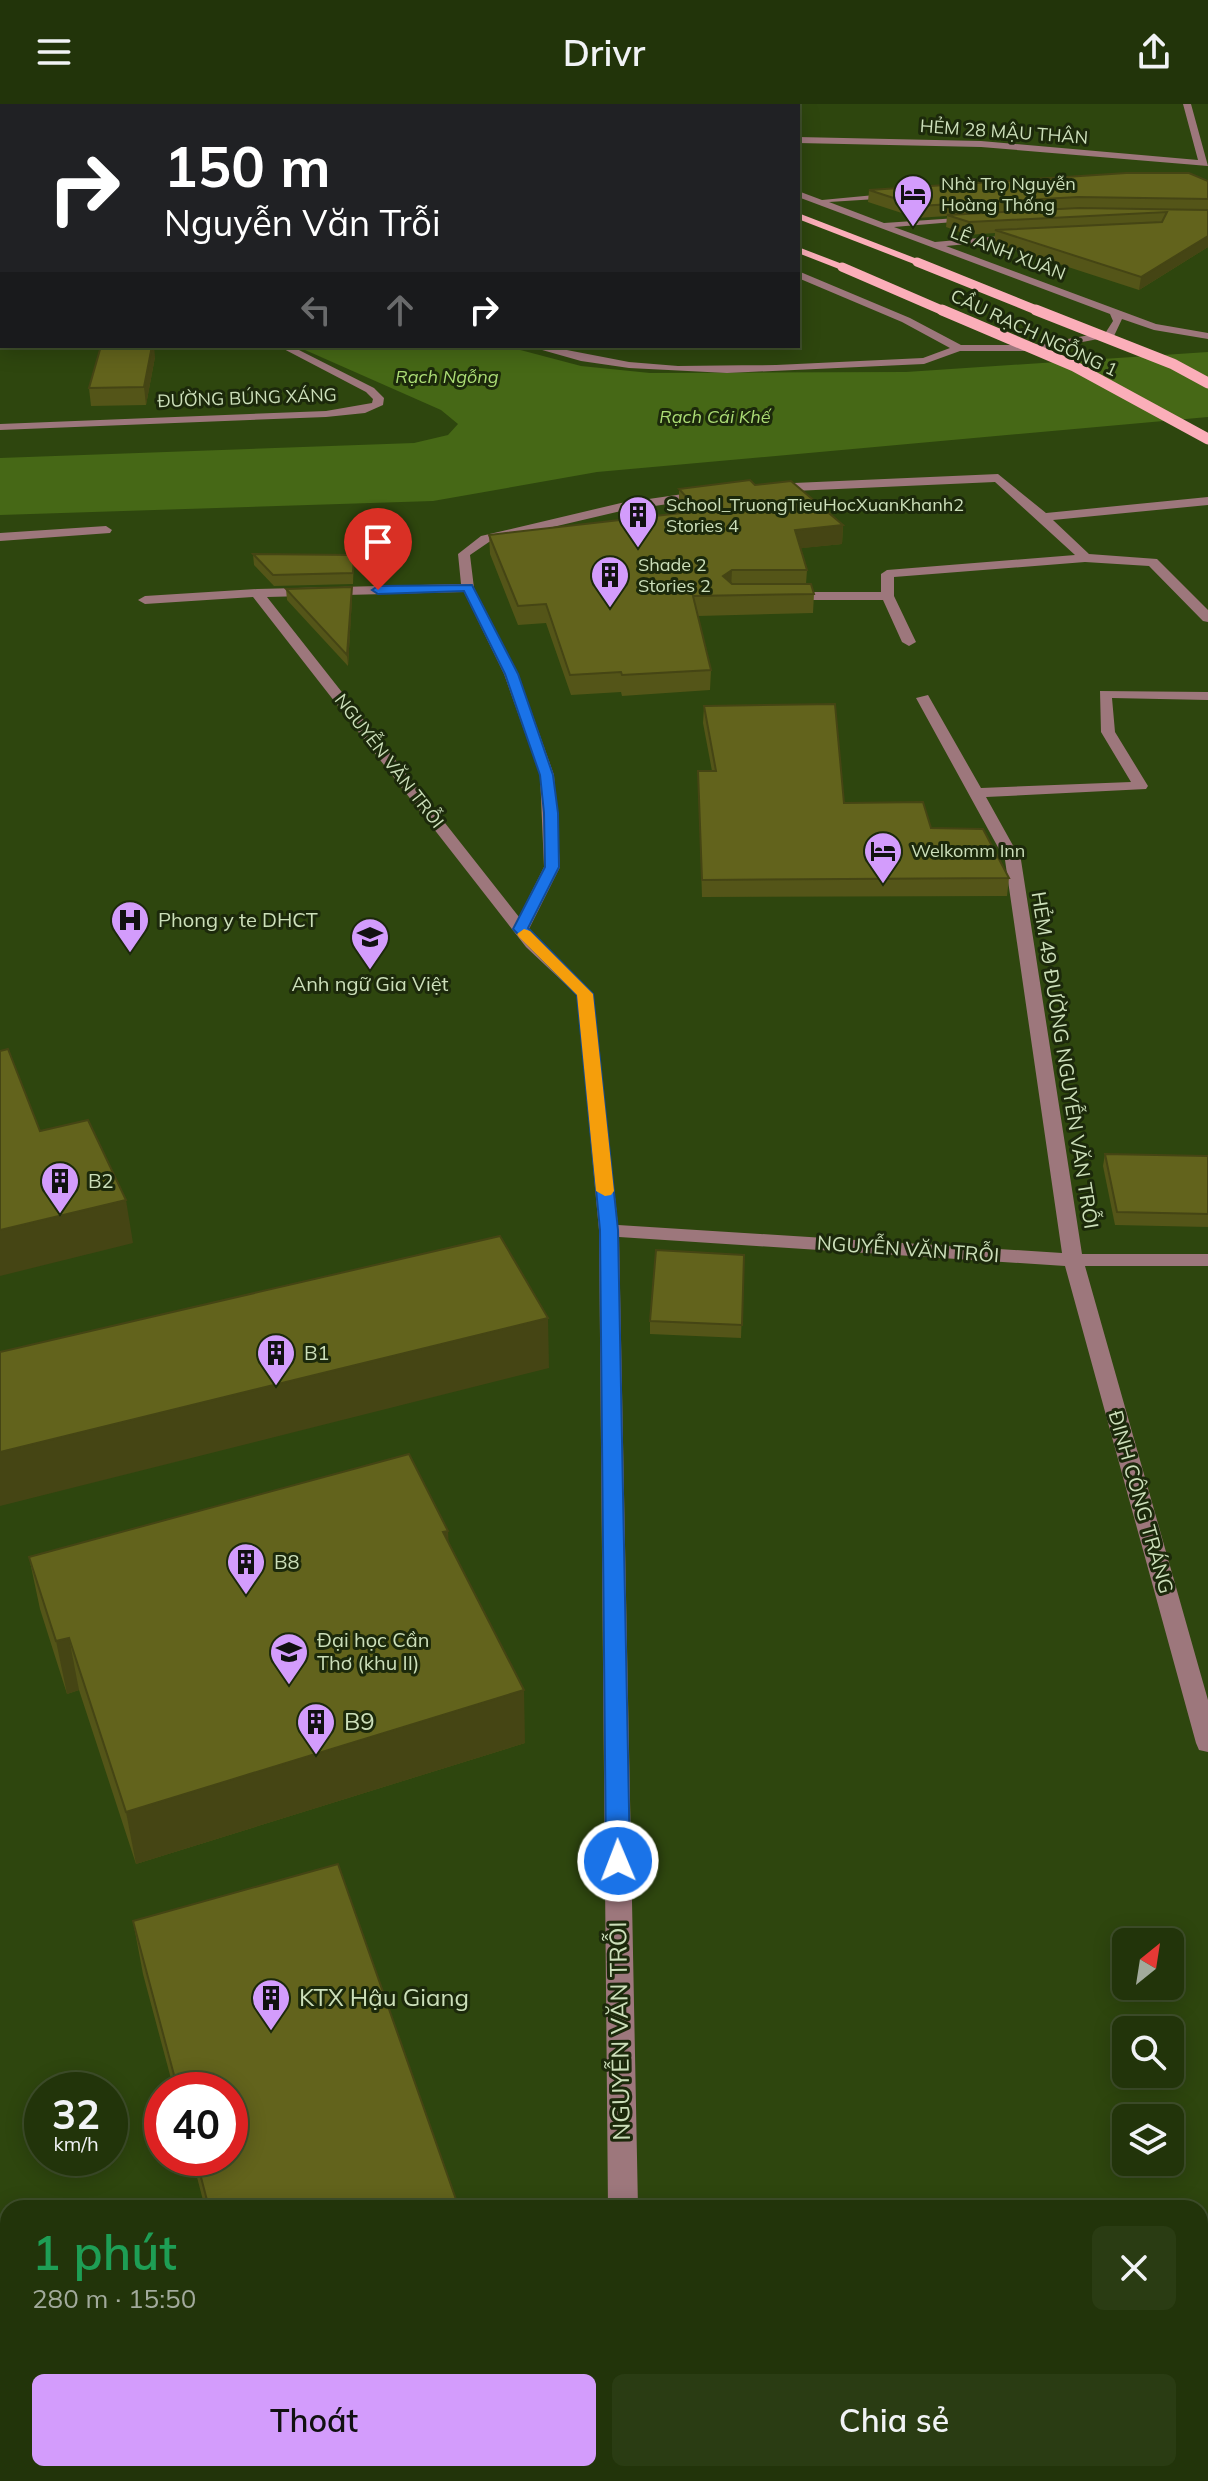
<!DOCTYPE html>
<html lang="vi">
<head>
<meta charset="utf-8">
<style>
	:root { --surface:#22340a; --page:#2a3c13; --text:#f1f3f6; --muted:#a2aa9c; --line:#3f4f2b; --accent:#d39cfc }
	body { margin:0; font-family:Mulish,sans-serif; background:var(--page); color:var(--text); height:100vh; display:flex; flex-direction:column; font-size:30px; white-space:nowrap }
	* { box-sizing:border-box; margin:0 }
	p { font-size:26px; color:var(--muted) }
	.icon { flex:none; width:44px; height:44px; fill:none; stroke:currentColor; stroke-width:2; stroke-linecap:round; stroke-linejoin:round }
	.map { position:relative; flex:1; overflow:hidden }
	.sheet { position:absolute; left:0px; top:2096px; width:1208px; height:282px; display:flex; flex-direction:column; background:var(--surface); border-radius:24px 24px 0 0; box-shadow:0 4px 20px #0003,0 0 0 2px var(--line) }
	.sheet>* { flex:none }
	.top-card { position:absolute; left:0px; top:0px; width:800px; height:244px; box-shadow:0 4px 20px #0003,0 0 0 2px var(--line); background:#202124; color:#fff; overflow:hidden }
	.needle { width:52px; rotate:30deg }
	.controls { position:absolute; left:1112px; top:1824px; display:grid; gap:16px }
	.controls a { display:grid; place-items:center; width:72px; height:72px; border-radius:12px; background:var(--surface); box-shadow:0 4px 20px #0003,0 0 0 2px var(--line); font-size:40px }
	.speed { position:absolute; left:24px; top:1968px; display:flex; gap:16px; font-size:40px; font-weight:700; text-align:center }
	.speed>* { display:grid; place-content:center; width:104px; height:104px; border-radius:50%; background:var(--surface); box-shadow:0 4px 20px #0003,0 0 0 2px var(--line); line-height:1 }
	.speed small { font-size:20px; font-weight:400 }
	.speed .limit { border:12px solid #d22; background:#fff; color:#111 }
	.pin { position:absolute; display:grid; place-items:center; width:68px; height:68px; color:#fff; margin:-82px -34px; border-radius:50% 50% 50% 0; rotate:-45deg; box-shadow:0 0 8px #0007 }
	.pin .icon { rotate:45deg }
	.me { position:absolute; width:88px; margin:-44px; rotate:359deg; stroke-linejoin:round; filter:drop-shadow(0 0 6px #0008) }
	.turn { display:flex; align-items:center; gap:28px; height:168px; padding:0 32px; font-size:36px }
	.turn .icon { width:104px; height:104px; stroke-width:2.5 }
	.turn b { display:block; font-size:56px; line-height:68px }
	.lanes { display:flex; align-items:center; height:76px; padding:0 32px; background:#0003; justify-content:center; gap:40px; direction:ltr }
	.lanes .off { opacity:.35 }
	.round { display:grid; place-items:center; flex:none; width:84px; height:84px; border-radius:12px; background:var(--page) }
	.headline { display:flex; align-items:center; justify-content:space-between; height:136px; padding:0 32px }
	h1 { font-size:48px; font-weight:600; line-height:60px; color:#1e9e55 }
	.button { display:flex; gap:16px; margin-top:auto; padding:16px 32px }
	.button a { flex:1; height:92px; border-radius:12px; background:var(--accent); color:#111; font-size:32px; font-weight:600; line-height:92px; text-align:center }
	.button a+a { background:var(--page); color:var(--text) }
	header { display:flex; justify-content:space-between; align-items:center; height:104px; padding:0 32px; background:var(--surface); font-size:36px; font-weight:600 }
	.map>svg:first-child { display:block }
	.water { fill:#466816 }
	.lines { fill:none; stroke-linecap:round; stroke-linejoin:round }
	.minor { fill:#9d777c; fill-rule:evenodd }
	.major { fill:#fbaeb9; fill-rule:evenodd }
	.major-bridge-far1 { stroke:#fbaeb9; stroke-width:9 }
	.major-bridge { stroke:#fbaeb9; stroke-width:11 }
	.wall { fill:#545518 }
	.shaded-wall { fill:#454514 }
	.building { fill:#62631c; stroke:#454514; stroke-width:2 }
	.route { fill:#1a73e8; stroke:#114b97; stroke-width:2 }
	.slow { fill:#f59e0b }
	.labels { text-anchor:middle; stroke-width:6; stroke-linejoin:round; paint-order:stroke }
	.far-street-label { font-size:18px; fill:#ccdfba; stroke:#1c290b }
	.far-poi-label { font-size:18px; fill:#ccdfba; stroke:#1c290b; text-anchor:start }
	.far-water-label { font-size:18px; font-style:italic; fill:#acdd75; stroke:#1c290b }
	.poi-label { font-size:20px; fill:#ccdfba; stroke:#1c290b; text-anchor:start }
	.street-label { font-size:20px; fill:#ccdfba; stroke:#1c290b }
	.near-poi-label { font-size:24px; fill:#ccdfba; stroke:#1c290b; text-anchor:start }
	.near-street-label { font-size:24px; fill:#ccdfba; stroke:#1c290b }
</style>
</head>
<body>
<header><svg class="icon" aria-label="menu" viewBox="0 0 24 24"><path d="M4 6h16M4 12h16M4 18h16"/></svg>Drivr<svg class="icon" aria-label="share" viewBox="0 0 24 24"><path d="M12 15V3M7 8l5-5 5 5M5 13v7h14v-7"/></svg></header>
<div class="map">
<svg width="1208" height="2377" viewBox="0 0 1208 2377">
	<rect width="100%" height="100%" fill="#2e460e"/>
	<path class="water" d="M296,242H505L581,262L650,269L906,268L1208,248V313L597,368L433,397L0,411V354L414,339L448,331L458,320L441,306Z"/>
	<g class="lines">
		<g class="minor">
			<path d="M149,0H158L159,2H150Z"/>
			<path d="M1183,0H1191L1208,62L981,43L798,39V33L981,37L1198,56Z"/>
			<rect x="0" y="21" width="2" height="7"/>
			<path d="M798,87L822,96L896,89L893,94L829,98L884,119L972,113L977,116L894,123L935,138L1023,130L1020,135L946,142L1156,220L1208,229V235L1154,226L1122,215L1114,232L1035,247H960L924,260L727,269L629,264L581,257L528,242H546L629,258L678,262L776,261L923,254L950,244L902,218L798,174V167L910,214L961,241H1035L1106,228L1113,217L1110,210L798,93Z"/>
			<path d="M278,242H291L374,284L384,294L383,301L365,309L326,313L0,326V320L326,307L372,299L373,295L366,288Z"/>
			<path d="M998,370L1046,409L1208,393V401L1053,416L1089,450L1157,455L1208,506V518L1203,517L1149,462L1085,458L894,473V492L916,538L909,542L902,538L883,496H787L781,492L787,488H881V470L887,466L1075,451L995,378L771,388L765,384L771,380Z"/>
			<path d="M704,387L710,391L708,394L621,407L489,438L470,451L474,484L518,570L554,671L560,763L529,825L593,890L618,1121L1062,1149L1005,756L916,594L928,591L981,684L1131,678L1101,628L1100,587L1208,588V596L1112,594L1115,628L1148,682L1146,685L986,693L1021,756L1082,1150H1208V1162H1085L1208,1596V1648L1199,1646L1196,1639L1065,1162L619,1133L638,2104H608L599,1126L577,891L526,843L253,493L145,500L138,496L145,492L257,485L461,480L458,450L481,432L621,399ZM464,488L504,570L540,671L544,763L519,813L267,493Z"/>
			<path d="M106,422L112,426L110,429L0,437V429Z"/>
			<rect x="610" y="2370" width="32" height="7"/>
		</g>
		<g class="major">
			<path d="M565,0H573L574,2H566Z"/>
			<path d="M626,0H635L636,2H627Z"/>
			<path d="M798,109L920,156L922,158L914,160L798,115Z"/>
			<path d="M798,143L845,161L847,163L839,165L798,149Z"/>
		</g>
		<g class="major-bridge-far1">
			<path d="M917,158L1041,208"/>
			<path d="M842,163L946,208"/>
		</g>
		<g class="major-bridge">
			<path d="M942,206L1074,262L1208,335"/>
			<path d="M1036,206L1173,260L1208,279"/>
		</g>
	</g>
	<g class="wall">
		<path d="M1208,77V143L1139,186L994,139L995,129L968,131L946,123L947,112L917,114L868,98L869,86Z"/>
		<path d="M155,253L146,301L91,302L89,284Z"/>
		<path d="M755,381L843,421L842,440L801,444L807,466L806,480L814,490L813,509L698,512L711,566L710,586L622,592L621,588L571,591L546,519L518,521L490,450L489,431L684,409L679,403V385Z"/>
		<path d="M253,450L354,451L353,480L274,482L254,461Z"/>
		<path d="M286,485L352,494L348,562L287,496Z"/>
		<path d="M704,602L844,699L931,724L1009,774L1007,792L702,793L698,667H712L703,619Z"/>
		<path d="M1105,1050L1208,1052V1123L1115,1121L1103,1062Z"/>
		<path d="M744,1151L741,1234L650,1230V1217Z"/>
		<path d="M449,1441L525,1639L136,1760L79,1586L67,1590L40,1505L29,1453Z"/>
		<path d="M133,1817L459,2104H205L192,2054H230V1986H174L143,1870Z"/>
		<path d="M1200,2187L1208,2188V2280H1200Z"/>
		<path d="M275,2370H507L488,2377H277Z"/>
	</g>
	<g class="shaded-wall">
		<path d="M1208,132V143L1139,186L1141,173Z"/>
		<path d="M152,242H154L155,253L146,301L144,283Z"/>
		<path d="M843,421L842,440L794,445L795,426Z"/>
		<path d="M732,466L731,485L723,472Z"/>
		<path d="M352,483V494L348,562L347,551Z"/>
		<path d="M126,1096L133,1139L0,1172V1126Z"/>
		<path d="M548,1214L549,1264L0,1402V1348Z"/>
		<path d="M448,1427L451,1479L443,1428Z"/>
		<path d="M69,1534L79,1586L67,1590L56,1537Z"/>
		<path d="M524,1586L525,1639L136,1760L126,1708Z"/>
		<path d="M367,2370H507L488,2377H347Z"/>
	</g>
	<g class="building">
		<path d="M1126,69H1189L1208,77V95L1078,93L918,102L869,86Z"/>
		<path d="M1079,104L1208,106V132L1141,173L995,126L1162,118L1167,108L969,118L947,111Z"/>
		<path d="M101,242H152L144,283L89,284Z"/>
		<path d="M750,376L755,381L791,377L843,421L795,426L807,466H732L723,472L732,480H811L814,490L693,492L711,566L622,571L621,568L570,571L546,500L518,502L489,431L699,407L679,385Z"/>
		<path d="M253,450L354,451L353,469L273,471Z"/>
		<path d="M352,483L347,551L286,485Z"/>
		<path d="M835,600L844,699L923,698L931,724L983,725L1009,774L702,776L698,667H716L704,602Z"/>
		<path d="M8,945L40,1027L88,1016L126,1096L0,1126V947Z"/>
		<path d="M1105,1050L1208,1052V1110L1117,1108Z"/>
		<path d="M500,1132L548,1214L0,1348V1248Z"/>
		<path d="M656,1146L744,1151L742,1221L650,1217Z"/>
		<path d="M409,1350L448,1427L443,1428L524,1586L126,1708L69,1534L56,1537L29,1453Z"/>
		<path d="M338,1760L459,2104H209L196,2054H230V1986H178L133,1817Z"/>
		<path d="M1200,2187L1208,2188V2255L1200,2254Z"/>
		<path d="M279,2370H367L347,2377H281Z"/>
	</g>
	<path class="route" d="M472,481L518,570L553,671L558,709L559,763L528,824L593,890L618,1126L630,1757L626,1764L618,1767L610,1764L606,1757L600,1126L577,891L513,825L545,763L544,709L540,671L505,570L464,487L378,490L372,486L378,482Z"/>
	<path class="slow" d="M524,825L530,827L593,890L614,1087L611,1091L605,1092L596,1087L577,891L519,833L517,830Z"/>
	<defs>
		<symbol id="hotel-pin" viewBox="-11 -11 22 30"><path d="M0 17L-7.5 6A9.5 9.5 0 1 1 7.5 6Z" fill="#d39cfc" stroke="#1c290b"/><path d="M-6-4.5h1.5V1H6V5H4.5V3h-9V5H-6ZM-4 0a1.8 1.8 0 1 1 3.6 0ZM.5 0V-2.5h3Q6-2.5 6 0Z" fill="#111"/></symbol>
		<symbol id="building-pin" viewBox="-11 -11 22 30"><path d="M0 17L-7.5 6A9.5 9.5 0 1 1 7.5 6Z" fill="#d39cfc" stroke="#1c290b"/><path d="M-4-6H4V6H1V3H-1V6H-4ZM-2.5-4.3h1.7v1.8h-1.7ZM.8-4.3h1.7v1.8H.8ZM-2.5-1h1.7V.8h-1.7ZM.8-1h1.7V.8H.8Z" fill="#111"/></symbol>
		<symbol id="hospital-pin" viewBox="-11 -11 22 30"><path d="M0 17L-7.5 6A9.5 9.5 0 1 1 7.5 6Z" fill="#d39cfc" stroke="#1c290b"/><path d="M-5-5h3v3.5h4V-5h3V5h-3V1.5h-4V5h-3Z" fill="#111"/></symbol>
		<symbol id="school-pin" viewBox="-11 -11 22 30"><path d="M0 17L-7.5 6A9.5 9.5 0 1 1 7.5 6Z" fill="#d39cfc" stroke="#1c290b"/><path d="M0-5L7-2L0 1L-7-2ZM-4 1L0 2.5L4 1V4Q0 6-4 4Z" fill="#111"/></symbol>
		<symbol id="university-pin" viewBox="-11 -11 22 30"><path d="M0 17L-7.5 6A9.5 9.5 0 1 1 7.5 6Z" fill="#d39cfc" stroke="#1c290b"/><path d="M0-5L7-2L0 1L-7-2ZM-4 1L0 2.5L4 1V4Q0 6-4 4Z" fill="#111"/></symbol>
	</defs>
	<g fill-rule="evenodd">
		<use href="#hotel-pin" x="891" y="68" width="44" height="60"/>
		<use href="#building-pin" x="616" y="389" width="44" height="60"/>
		<use href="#building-pin" x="588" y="449" width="44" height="60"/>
		<use href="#hotel-pin" x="861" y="725" width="44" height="60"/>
		<use href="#hospital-pin" x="108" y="794" width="44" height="60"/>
		<use href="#school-pin" x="348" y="811" width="44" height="60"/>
		<use href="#building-pin" x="38" y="1055" width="44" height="60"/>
		<use href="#building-pin" x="254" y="1227" width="44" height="60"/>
		<use href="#building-pin" x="224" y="1436" width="44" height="60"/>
		<use href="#university-pin" x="267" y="1526" width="44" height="60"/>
		<use href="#building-pin" x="294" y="1596" width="44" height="60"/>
		<use href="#building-pin" x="249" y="1872" width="44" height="60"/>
	</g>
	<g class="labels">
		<g class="far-street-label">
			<text transform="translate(1004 28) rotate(4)" y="6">HẺM 28 MẬU THÂN</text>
			<text transform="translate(1008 149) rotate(21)" y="6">LÊ ANH XUÂN</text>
			<text transform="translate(1034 229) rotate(25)" y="6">CẦU RẠCH NGỖNG 1</text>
			<text transform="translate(247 294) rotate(-2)" y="6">ĐƯỜNG BÚNG XÁNG</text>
			<text transform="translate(389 657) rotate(52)" y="6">NGUYỄN VĂN TRỖI</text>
		</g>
		<g class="far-poi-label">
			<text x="941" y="86">Nhà Trọ Nguyễn<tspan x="941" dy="21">Hoàng Thống</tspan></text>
			<text x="666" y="407">School_TruongTieuHocXuanKhanh2<tspan x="666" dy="21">Stories 4</tspan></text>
			<text x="638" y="467">Shade 2<tspan x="638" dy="21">Stories 2</tspan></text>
			<text x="911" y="753">Welkomm Inn</text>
		</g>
		<g class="far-water-label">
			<text x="447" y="279">Rạch Ngỗng</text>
			<text x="715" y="319">Rạch Cái Khế</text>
		</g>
		<g class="poi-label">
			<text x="158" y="823">Phong y te DHCT</text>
			<text x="370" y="887" text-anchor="middle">Anh ngữ Gia Việt</text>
			<text x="88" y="1084">B2</text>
			<text x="304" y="1256">B1</text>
			<text x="274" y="1465">B8</text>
			<text x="317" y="1543">Đại học Cần<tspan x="317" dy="23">Thơ (khu II)</tspan></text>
		</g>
		<g class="street-label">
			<text transform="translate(1065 956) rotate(81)" y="7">HẺM 49 ĐƯỜNG NGUYỄN VĂN TRỖI</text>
			<text transform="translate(908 1145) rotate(4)" y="7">NGUYỄN VĂN TRỖI</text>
			<text transform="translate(1141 1398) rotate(74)" y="7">ĐINH CÔNG TRÁNG</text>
		</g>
		<g class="near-poi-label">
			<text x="344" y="1626">B9</text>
			<text x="299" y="1902">KTX Hậu Giang</text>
		</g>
		<g class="near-street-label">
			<text transform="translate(620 1927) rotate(-91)" y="8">NGUYỄN VĂN TRỖI</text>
		</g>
	</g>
</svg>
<div class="controls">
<a><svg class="needle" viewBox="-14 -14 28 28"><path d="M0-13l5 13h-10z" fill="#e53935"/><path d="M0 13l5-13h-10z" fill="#a2aa9c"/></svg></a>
<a><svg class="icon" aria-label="search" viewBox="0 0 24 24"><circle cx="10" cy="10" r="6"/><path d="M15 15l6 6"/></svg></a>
<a><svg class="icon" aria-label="layers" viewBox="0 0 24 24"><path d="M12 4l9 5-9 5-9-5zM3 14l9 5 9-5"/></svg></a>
</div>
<div class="speed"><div>32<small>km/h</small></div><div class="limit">40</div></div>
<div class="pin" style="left:378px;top:486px;background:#d93025"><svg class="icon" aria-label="arrive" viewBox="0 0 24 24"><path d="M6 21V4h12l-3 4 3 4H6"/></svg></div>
<svg class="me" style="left:618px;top:1757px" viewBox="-20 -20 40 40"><circle r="17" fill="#1a73e8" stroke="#fff" stroke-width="3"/><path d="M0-11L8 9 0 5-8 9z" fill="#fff"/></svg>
<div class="top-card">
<div class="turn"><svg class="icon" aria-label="right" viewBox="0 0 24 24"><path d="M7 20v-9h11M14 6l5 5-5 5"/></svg><div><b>150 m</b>Nguyễn Văn Trỗi</div></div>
<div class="lanes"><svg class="icon off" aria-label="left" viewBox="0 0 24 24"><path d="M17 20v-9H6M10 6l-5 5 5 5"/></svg><svg class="icon off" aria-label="ahead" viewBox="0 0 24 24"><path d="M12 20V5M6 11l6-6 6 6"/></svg><svg class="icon" aria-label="right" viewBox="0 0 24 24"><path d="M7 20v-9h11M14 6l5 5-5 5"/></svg></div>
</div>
<section class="sheet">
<div class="headline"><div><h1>1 phút</h1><p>280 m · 15:50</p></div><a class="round"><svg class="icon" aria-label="close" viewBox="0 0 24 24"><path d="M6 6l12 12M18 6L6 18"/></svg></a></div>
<div class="button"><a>Thoát</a><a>Chia sẻ</a></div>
</section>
</div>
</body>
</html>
